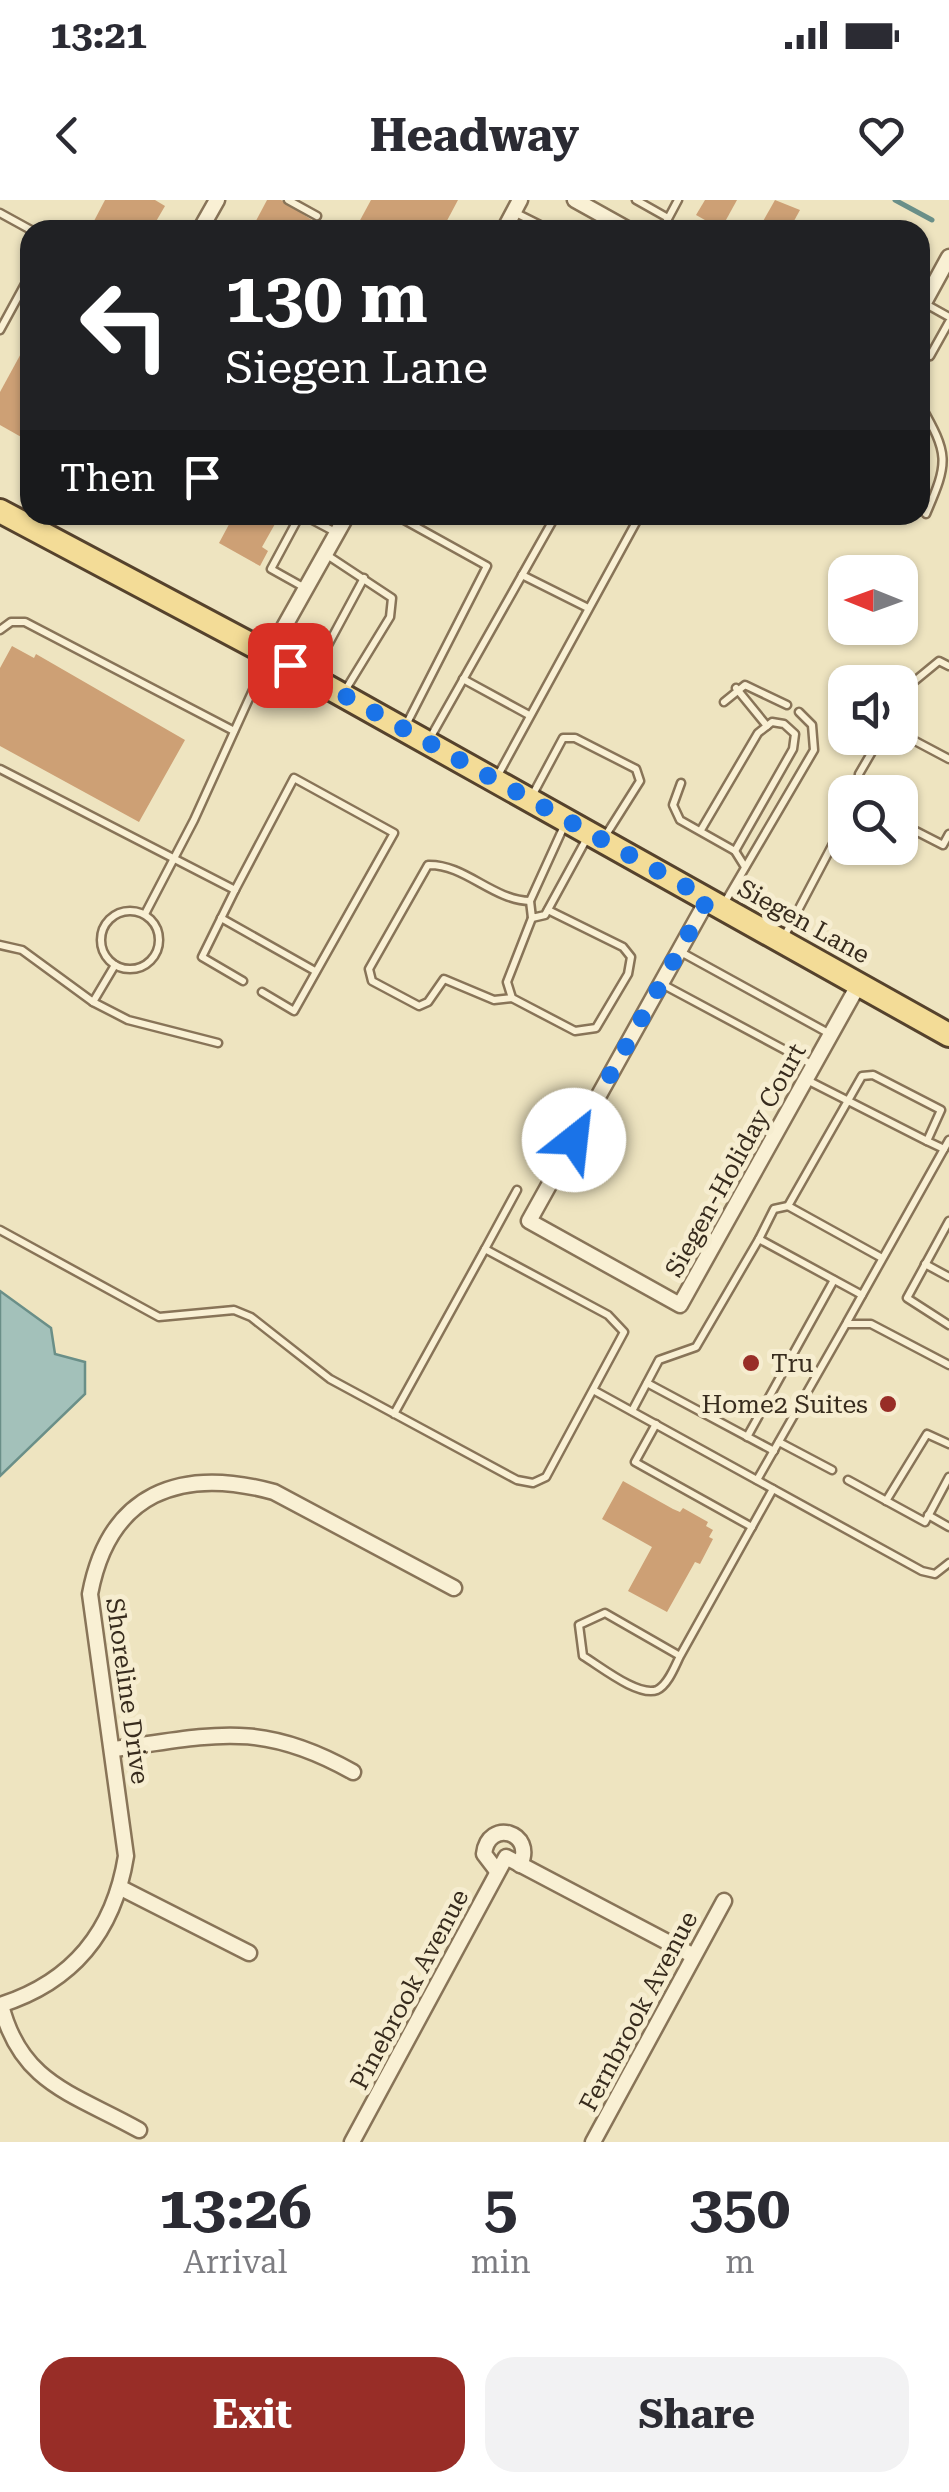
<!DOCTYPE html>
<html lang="en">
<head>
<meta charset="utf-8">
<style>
	:root { --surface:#fff; --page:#f2f2f3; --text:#2b2b33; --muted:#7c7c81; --accent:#982d27 }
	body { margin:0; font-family:"Roboto Serif",serif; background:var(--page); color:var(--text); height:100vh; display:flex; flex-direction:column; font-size:38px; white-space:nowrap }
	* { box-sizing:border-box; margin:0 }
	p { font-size:32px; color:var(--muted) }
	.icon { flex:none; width:55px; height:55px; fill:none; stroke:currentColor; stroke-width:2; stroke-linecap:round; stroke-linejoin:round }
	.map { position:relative; height:1942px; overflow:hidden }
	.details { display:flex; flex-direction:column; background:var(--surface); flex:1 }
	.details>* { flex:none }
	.top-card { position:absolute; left:20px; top:20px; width:910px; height:305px; border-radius:30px; box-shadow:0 2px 8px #0004; background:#202124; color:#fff; overflow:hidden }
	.needle { width:65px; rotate:271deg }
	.tools { position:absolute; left:828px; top:355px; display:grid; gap:20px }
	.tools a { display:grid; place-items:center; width:90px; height:90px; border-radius:20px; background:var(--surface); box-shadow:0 2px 8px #0004; font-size:50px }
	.pin { position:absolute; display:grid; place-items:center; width:85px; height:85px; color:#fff; margin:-42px; border-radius:20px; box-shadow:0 5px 15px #0006 }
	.me { position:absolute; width:110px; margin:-55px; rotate:29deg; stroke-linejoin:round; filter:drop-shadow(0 0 8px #0008) }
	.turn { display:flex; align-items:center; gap:35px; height:210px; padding:0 40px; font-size:45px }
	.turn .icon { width:130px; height:130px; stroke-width:2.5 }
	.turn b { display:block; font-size:70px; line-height:85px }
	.then { display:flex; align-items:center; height:95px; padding:0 40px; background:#0003; gap:20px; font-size:38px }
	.eta { display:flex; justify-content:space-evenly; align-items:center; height:170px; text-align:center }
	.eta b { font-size:60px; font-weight:700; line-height:70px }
	.primary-button { display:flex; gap:20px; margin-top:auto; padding:20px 40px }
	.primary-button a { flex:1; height:115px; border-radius:30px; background:var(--accent); color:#fff; font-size:40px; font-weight:700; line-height:115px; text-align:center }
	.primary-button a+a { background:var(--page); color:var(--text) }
	.status { display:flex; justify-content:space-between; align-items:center; height:70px; padding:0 50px; background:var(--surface); direction:ltr }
	.status svg { height:28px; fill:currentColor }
	header { display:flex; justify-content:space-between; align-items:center; height:130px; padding:0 40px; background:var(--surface); font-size:45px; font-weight:700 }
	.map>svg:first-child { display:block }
	.water { fill:#a3c1ba; stroke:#6a8f88; stroke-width:2.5 }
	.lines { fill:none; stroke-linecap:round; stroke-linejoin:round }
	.stream { stroke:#6a8f88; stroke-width:5 }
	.building { fill:#cda075 }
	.lane-casing { stroke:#887458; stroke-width:11 }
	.street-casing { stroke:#887458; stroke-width:19 }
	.primary-casing { stroke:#55422c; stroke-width:28 }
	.lane { stroke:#f9f0d4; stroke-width:6 }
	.street { stroke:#f9f0d4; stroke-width:14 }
	.primary { stroke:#f3dc97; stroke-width:22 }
	.route { stroke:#1a73e8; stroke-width:18; stroke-dasharray:0 32.4 }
	.poi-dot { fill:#982d27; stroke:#f6edd0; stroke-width:4 }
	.labels { text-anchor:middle; stroke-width:10; stroke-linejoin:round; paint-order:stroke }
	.street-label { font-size:25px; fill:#372b1d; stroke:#f6edd0 }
	.poi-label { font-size:25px; fill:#372b1d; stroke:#f6edd0; text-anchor:start }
</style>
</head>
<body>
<div class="status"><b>13:21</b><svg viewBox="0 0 49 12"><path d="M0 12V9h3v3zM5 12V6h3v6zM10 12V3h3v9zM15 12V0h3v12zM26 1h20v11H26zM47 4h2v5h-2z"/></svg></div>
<header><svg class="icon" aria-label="back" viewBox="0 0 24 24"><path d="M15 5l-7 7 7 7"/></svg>Headway<svg class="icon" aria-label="heart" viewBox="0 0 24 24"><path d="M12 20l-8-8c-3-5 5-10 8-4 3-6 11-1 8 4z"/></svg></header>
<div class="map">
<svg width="949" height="1942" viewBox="0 0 949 1942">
	<rect width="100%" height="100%" fill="#eee4c0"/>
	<path class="water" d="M0,1091L51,1128L55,1154L85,1162V1194L0,1276Z"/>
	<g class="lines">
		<path class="stream" d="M895,0L932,20"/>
	</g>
	<g class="building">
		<path d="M105,0H155L165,6L151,30H110L94,21Z"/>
		<path d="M267,0H281L315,22L311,30H251Z"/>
		<path d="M371,0H458L442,30H369L358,24Z"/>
		<path d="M705,0H737L721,29L696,15Z"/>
		<path d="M775,0L800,10L789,30H758Z"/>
		<path d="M30,137V242L0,225V192Z"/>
		<path d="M234,315H280L262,347L268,351L260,366L219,343Z"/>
		<path d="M12,446L34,458L36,454L185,540L139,622L0,546V468Z"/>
		<path d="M623,1281L673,1309L680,1312L683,1308L708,1322L706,1326L713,1330L709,1337L713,1339L700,1364L695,1362L667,1412L628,1391L652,1347L602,1319Z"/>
	</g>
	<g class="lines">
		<defs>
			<g id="lane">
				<path d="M288,0L317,16"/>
				<path d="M636,0L668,18"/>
				<path d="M0,13L31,30"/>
				<path d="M516,13L550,30"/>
				<path d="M90,29L91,30"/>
				<path d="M662,30L678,0"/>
				<path d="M924,103L949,117"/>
				<path d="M0,130L30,75"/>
				<path d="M920,152L930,156L949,122"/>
				<path d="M920,204C949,255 949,261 926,314"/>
				<path d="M300,315L271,369L305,388"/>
				<path d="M303,315L337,333"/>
				<path d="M395,315L487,366L406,525"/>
				<path d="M327,355L392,398L390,417L346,489"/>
				<path d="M522,375L588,408"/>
				<path d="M0,430L11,422H25L234,531"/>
				<path d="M314,471L364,378"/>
				<path d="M463,479L529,515"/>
				<path d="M736,488L767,526"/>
				<path d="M724,502L745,485L787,505"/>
				<path d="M900,503L911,484L939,461L949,466"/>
				<path d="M900,533L949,559"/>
				<path d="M429,540L556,315"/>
				<path d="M0,569L235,690L202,757L243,781"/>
				<path d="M497,577L640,315"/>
				<path d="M681,583L673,605L680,620L735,651L745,667"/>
				<path d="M857,592L859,574L880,538"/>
				<path d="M532,596L563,538H575L636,569L640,581L604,638"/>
				<path d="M900,623L943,645L949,634"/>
				<path d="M565,624L530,701L532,718L545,715L587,638"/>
				<path d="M701,630L758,533L772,522L784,524L795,534L793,549L735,651"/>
				<path d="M235,690L294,578L394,633L294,811L262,792"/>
				<path d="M725,702L814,550L812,525L799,512"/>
				<circle cx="130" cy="740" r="29"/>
				<path d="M145,714L194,620L267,459"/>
				<path d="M221,718L315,771"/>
				<path d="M532,718L507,782L512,798L575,831L596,828L628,774L631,757L623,747L548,710"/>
				<path d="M785,735L845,621"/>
				<path d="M0,745L22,750L93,802L115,765"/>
				<path d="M679,751L830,834"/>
				<path d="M662,784L813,865"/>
				<path d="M512,798L494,800L444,779L428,802L419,806L372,781L369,769L428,665C465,664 492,700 530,701"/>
				<path d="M93,802L128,820L218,843"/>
				<path d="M807,880L927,941"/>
				<path d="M949,1021L907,1098L949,1125"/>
				<path d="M0,1030L159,1117L234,1110L251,1117L330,1179L517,1280L533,1283L546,1277L624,1132L608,1115L485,1049L394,1214"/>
				<path d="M759,1039L774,1009L788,1006"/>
				<path d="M485,1049L517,990"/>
				<path d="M882,1058L788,1006L862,876L873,875L941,910L927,941L944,949"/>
				<path d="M925,1064L949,1077"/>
				<path d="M847,1122L949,940"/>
				<path d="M647,1183L774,1251"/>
				<path d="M595,1191L922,1371L935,1374L949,1363"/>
				<path d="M632,1211L659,1160L696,1147L759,1039L862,1095"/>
				<path d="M656,1224L635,1262L752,1327"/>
				<path d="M747,1237L834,1080"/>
				<path d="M779,1242L832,1270"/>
				<path d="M757,1280L846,1124H871L949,1165"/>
				<path d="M848,1280L925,1322L949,1277"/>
				<path d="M886,1301L927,1234L949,1244"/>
				<path d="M928,1315L949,1327"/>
				<path d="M680,1456L605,1413L579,1425L583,1456C600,1466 638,1497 657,1490C668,1485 675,1466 680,1456L773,1289"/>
			</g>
			<g id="street">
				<path d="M575,0L629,30"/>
				<path d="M200,30L217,0"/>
				<path d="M504,30L520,0"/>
				<path d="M920,110L949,57"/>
				<path d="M269,454L347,315"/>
				<path d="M708,699L529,1021L680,1105L860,782"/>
				<path d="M114,1549C214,1535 261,1520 353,1572"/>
				<path d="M497,1671L484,1654C488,1618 536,1632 520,1665"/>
				<path d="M121,1688L249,1753"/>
				<path d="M0,1805C73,1782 114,1731 126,1656L90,1394C109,1293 180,1266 274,1292L454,1388"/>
				<path d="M1,1805C21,1884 73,1893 139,1930"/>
				<path d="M352,1942L506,1657L692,1755"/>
				<path d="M593,1942L724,1701"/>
			</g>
			<path id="primary" d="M0,311L269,454L949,835"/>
		</defs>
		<use href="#lane" class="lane-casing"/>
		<use href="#street" class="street-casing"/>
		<use href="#primary" class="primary-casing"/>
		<use href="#lane" class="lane"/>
		<use href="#street" class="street"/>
		<use href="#primary" class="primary"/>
	</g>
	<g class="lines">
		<path class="route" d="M290,465L708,699L574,940"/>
	</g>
	<g class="poi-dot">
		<circle cx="751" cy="1163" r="10"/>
		<circle cx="888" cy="1204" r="10"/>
	</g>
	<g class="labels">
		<g class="street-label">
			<text transform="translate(804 721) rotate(29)" y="9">Siegen Lane</text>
			<text transform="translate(735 960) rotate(-61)" y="9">Siegen-Holiday Court</text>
			<text transform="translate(128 1491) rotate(82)" y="9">Shoreline Drive</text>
			<text transform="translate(409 1789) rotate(-62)" y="9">Pinebrook Avenue</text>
			<text transform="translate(638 1811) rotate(-62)" y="9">Fernbrook Avenue</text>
		</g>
		<g class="poi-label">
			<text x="771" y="1172">Tru</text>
			<text x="868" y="1213" text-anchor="end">Home2 Suites</text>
		</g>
	</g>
</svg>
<div class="tools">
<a><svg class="needle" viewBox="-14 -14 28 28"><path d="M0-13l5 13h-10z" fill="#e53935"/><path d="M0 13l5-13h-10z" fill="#7c7c81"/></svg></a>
<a><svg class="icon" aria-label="sound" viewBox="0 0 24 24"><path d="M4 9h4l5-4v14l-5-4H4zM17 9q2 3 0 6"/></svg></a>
<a><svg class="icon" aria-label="search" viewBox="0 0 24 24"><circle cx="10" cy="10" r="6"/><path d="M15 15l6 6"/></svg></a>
</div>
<div class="pin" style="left:290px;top:465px;background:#d93025"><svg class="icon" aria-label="arrive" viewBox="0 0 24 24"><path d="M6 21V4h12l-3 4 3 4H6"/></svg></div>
<svg class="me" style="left:574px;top:940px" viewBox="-20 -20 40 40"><circle r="19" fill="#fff"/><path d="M0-13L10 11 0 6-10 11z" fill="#1a73e8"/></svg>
<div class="top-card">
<div class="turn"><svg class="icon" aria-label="left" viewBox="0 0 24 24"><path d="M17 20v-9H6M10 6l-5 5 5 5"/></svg><div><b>130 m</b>Siegen Lane</div></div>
<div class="then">Then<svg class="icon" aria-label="arrive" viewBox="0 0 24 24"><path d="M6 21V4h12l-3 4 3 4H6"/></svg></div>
</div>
</div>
<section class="details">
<div class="eta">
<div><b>13:26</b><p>Arrival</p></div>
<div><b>5</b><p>min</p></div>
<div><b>350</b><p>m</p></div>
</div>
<div class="primary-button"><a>Exit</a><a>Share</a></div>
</section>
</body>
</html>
